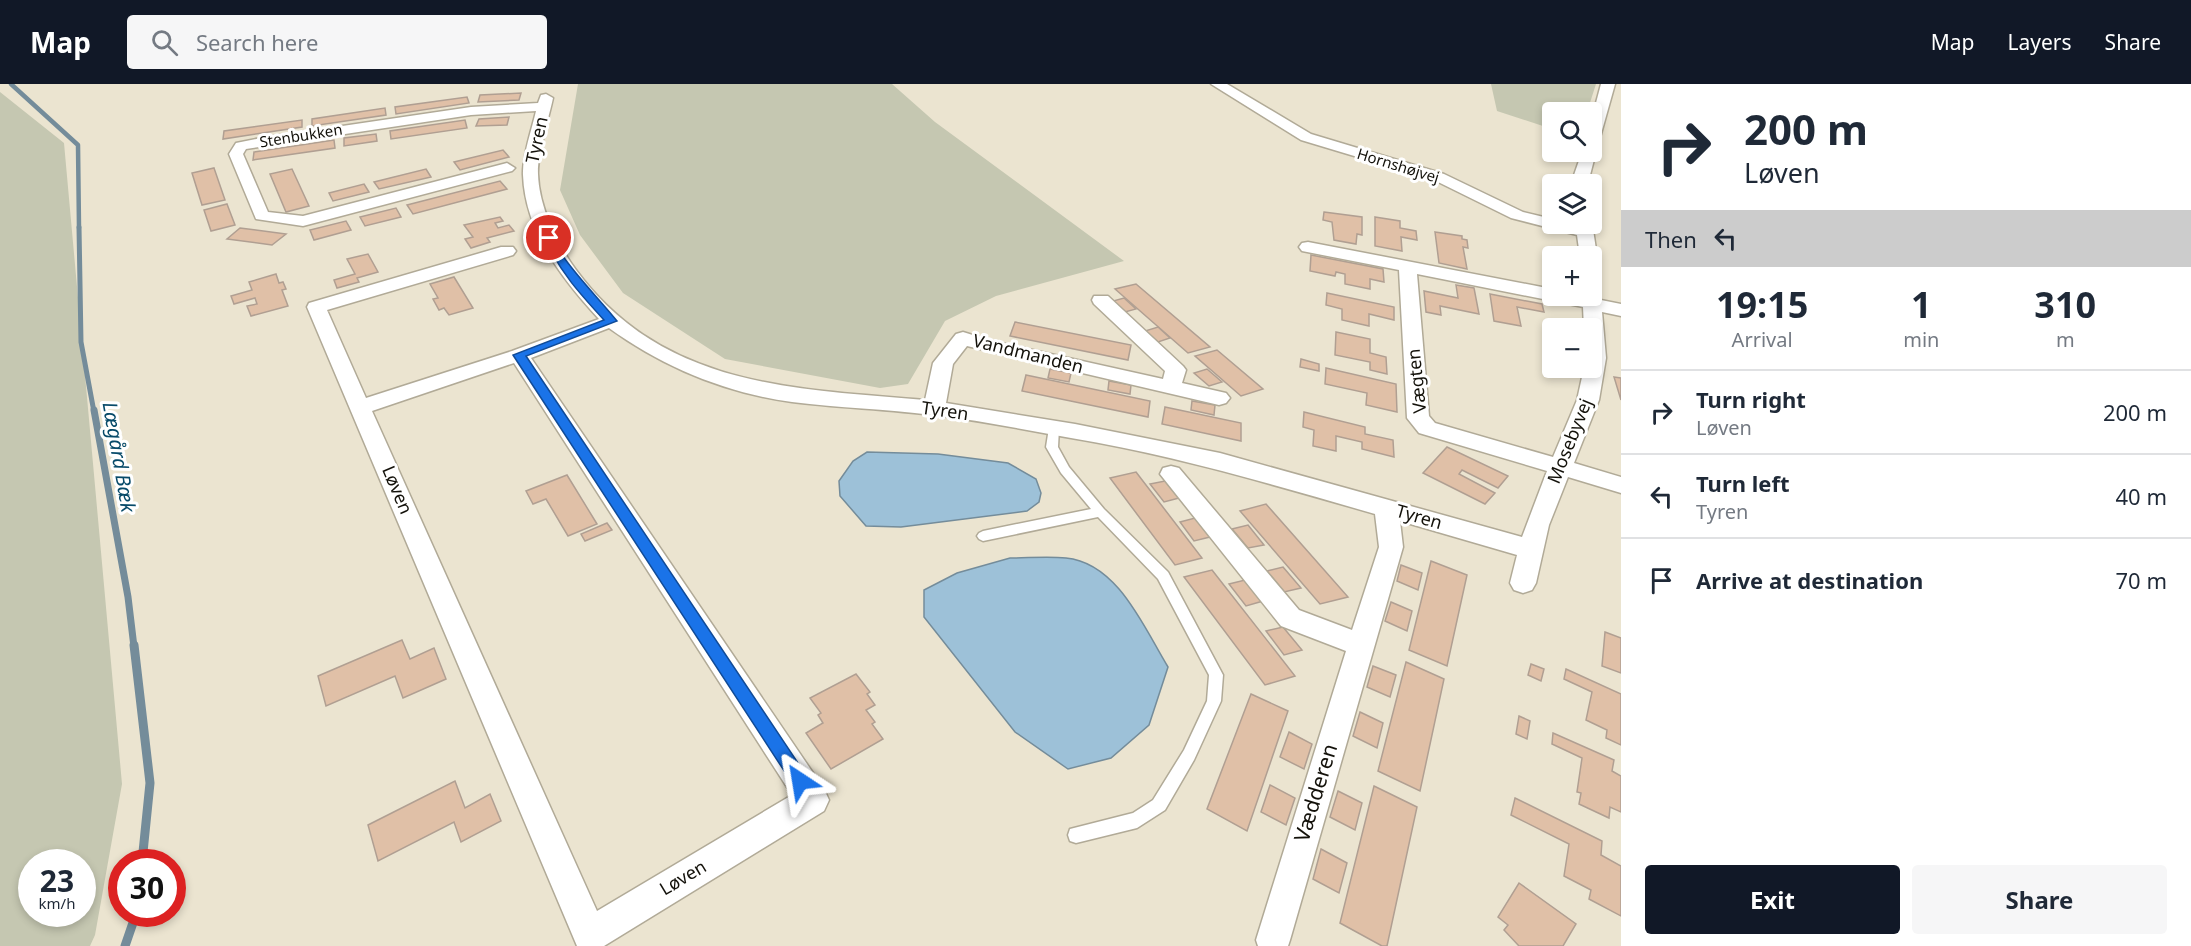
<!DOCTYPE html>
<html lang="en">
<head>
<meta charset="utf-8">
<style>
	:root { --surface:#fff; --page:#f6f6f7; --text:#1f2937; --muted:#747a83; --line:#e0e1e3; --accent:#111827 }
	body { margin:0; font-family:"Noto Sans",sans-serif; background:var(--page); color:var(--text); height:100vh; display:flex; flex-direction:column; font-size:22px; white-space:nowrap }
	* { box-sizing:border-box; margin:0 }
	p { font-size:20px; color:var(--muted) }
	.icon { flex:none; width:33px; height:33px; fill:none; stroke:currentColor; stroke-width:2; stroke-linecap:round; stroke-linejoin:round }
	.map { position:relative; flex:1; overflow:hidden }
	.side { display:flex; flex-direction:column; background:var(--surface); width:570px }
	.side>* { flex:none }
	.banner { background:#fff; color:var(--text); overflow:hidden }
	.fabs { position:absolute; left:1542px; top:18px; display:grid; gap:12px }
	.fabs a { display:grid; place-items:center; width:60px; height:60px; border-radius:6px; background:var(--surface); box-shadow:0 3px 9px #0003; font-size:30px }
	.speed { position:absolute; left:18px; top:765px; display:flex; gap:12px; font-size:30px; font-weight:700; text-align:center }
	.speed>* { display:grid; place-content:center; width:78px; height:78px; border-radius:50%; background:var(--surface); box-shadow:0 3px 9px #0003; line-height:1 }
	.speed small { font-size:15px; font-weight:400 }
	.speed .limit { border:9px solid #d22; background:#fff; color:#111 }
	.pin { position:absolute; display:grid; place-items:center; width:51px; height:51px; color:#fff; margin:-26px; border:3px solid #fff; border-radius:50%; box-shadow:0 2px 6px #0007 }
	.me { position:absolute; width:66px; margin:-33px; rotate:327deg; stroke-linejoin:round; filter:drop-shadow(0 0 4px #0008) }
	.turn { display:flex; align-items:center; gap:21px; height:126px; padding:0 24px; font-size:27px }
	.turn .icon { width:78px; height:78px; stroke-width:2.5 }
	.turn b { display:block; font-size:42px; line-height:51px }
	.then { display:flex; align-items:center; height:57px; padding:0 24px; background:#0003; gap:12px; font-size:22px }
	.eta { display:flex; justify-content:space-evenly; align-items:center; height:102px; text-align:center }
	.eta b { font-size:36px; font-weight:700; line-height:42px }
	.primary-button { display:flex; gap:12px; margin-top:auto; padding:12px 24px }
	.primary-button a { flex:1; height:69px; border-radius:6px; background:var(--accent); color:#fff; font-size:24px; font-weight:700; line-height:69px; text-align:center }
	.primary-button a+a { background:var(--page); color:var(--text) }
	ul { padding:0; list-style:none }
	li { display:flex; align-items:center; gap:18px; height:84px; padding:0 24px; border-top:2px solid var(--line) }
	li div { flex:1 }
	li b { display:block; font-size:22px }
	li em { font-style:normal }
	header { display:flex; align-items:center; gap:36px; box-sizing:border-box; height:84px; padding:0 30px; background:var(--accent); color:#fff }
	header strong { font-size:28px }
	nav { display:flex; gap:33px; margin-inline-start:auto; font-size:21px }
	.search { width:420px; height:54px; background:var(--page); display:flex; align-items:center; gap:15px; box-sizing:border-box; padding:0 21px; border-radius:6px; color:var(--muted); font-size:22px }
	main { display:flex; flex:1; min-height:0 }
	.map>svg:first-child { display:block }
	.green { fill:#c5c7b1; fill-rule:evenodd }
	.water { fill:#9dc1d8; stroke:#748c9a; stroke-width:1.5 }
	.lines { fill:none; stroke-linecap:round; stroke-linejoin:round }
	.stream-far3 { stroke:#748c9a; stroke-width:4.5 }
	.stream-far2 { stroke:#748c9a; stroke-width:5 }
	.stream-far1 { stroke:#748c9a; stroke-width:7 }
	.stream { stroke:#748c9a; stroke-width:9 }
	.building { fill:#e0c0a7; stroke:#b09f92; stroke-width:1.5 }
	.service-casing { stroke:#b1aa97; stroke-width:3 }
	.minor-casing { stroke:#b1aa97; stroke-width:3 }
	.service { fill:#fff; fill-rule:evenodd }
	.minor { fill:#fff; fill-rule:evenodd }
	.route { fill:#1a73e8; stroke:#114b97; stroke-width:1.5 }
	.labels { text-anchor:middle; stroke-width:6; stroke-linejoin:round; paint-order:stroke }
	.far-street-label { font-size:15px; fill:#13110a; stroke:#fff }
	.street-label { font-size:18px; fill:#13110a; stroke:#fff }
	.water-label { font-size:20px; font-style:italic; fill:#074a69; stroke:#fff }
	.near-street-label { font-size:21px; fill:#13110a; stroke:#fff }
</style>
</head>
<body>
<header>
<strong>Map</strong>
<div class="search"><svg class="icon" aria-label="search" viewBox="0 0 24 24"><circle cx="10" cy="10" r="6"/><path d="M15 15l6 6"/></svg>Search here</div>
<nav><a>Map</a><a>Layers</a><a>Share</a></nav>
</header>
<main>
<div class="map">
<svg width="1621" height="862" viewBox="0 0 1621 862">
	<rect width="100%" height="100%" fill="#ebe4d0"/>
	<g class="green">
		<path d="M578,0H892L935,38L1124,177L996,212L945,237L908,300L880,304L725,275L623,209L580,151L560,106Z"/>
		<path d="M1491,0H1596L1587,28H1552V45L1497,27Z"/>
		<path d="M0,8L64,59L122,700L95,851L90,862H0ZM32,778H82V830H32Z"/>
	</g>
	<g class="water">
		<path d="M867,368L938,370L1008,379L1036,395L1041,409L1039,418L1027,427L901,443L866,442L840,412L839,397L853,377Z"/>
		<path d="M1010,474C1028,474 1048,472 1066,474C1118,479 1144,544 1168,583L1149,641L1111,674L1068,685L1015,648L924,533V506L957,489Z"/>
	</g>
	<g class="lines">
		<path class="stream-far3" d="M11,0L78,61L79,144"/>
		<path class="stream-far2" d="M79,143L81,258L94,328"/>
		<path class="stream-far1" d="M94,326L128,513L134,563"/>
		<g class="stream">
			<path d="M134,561L150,699L142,778"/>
			<path d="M125,862L136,830"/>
		</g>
	</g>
	<g class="building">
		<path d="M521,9L519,16L478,18L480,11Z"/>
		<path d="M467,13L469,19L396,30L395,23Z"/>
		<path d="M385,24L386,31L312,42V35Z"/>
		<path d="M509,33L507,41L476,42L479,35Z"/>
		<path d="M302,36V43L223,55L224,47Z"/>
		<path d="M465,36L467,44L391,55L390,47Z"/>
		<path d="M376,50L377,57L344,62V54Z"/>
		<path d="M334,56L335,64L253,76L254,68Z"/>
		<path d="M503,66L509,73L460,86L454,78Z"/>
		<path d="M214,84L225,116L202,121L192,89Z"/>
		<path d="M292,85L309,122L286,128L270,90Z"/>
		<path d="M426,85L431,93L379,105L374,98Z"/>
		<path d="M500,97L507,105L413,130L407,121Z"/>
		<path d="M364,100L369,108L333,117L329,109Z"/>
		<path d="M227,120L235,141L211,147L204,126Z"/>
		<path d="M396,124L401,133L365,142L360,133Z"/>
		<path d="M1324,128L1362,133V151L1357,150L1356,160L1334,156L1332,138L1323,136Z"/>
		<path d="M500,133L503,137L495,139L498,144L509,141L514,147L487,154L490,158L471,164L465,155L473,153L464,141Z"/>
		<path d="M1375,133L1400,137V144L1416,147L1417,156L1401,153L1402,167L1375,162Z"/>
		<path d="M346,137L351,146L314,156L310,146Z"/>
		<path d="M240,144L286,150L272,161L227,155Z"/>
		<path d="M1435,148L1462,152V155L1467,156L1468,164L1463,163L1467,185L1439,179Z"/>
		<path d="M368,170L378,188L357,194L359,198L337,204L334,196L355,190L347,175Z"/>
		<path d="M1311,171L1383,185L1384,198L1370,195V205L1345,200V190L1336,188L1335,192L1310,187Z"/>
		<path d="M1544,171L1553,172L1552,198L1545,197Z"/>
		<path d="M276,190L279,199L283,198L286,205L282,206L288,222L251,232L247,222L257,220L255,214L234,220L231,212L252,206L249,198Z"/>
		<path d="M454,193L473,224L449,231L444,224L439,226L433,215L438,214L430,200Z"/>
		<path d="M1136,200L1210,263L1188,269L1115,205Z"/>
		<path d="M1456,201L1474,204L1479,230L1440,222L1441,231L1426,228L1424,207L1458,214Z"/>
		<path d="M1327,209L1394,223V236L1369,230V242L1342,236V225L1326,221Z"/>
		<path d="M1490,210L1542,220L1544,228L1517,223L1521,242L1494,237Z"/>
		<path d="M1124,214L1136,225L1125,228L1113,217Z"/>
		<path d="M1015,238L1131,261L1128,276L1010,252Z"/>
		<path d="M1158,243L1170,254L1158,258L1145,247Z"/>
		<path d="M1336,248L1370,255V269L1386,273L1387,290L1370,286V278L1335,271Z"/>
		<path d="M1217,266L1263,305L1241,312L1195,272Z"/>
		<path d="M1301,275L1319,280V287L1300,283Z"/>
		<path d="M1326,284L1396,300L1397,328L1366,321L1367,309L1325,300Z"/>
		<path d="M1050,285L1071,289L1069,298L1048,294Z"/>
		<path d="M1207,285L1222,298L1209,302L1194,289Z"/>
		<path d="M1026,291L1150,317L1148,333L1022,307Z"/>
		<path d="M1614,293L1621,294V316Z"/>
		<path d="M1109,297L1131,301L1130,310L1108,306Z"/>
		<path d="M1192,317L1215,321L1214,331L1191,326Z"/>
		<path d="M1165,323L1241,339V357L1162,340Z"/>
		<path d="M1304,328L1365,343V350L1393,356L1394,373L1362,365V358L1336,352V367L1313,362L1314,346L1303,343Z"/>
		<path d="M1447,363L1508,392L1498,404L1462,386L1459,390L1495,409L1485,420L1423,389Z"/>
		<path d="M1136,388L1202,474L1175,481L1110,394Z"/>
		<path d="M567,391L597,440L568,452L546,415L533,420L526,407Z"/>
		<path d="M1165,397L1179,414L1164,418L1150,400Z"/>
		<path d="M1266,420L1348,513L1320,520L1240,427Z"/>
		<path d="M1195,434L1210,453L1194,457L1180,438Z"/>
		<path d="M607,439L612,446L585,457L581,450Z"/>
		<path d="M1248,441L1264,461L1248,464L1232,445Z"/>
		<path d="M1431,477L1467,491L1447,582L1409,566Z"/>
		<path d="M1401,481L1422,489L1418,506L1397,497Z"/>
		<path d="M1283,483L1301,504L1284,508L1267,487Z"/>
		<path d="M1212,486L1295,592L1265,601L1184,493Z"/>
		<path d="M1245,496L1263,517L1246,522L1229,500Z"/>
		<path d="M1391,518L1412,527L1407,547L1385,537Z"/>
		<path d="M1283,543L1302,566L1284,571L1266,547Z"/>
		<path d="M1605,548L1621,554V589L1602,582Z"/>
		<path d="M402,556L410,575L434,564L446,595L403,614L395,592L326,622L318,592Z"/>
		<path d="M1406,578L1444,595L1420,707L1378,687Z"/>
		<path d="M1531,580L1544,585L1541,597L1528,591Z"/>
		<path d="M1373,582L1396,591L1390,613L1367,603Z"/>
		<path d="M1566,585L1621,610V661L1606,654L1607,646L1586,636L1592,608L1564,595Z"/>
		<path d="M856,590L870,608L867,610L875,621L866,626L875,638L872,640L883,655L831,685L806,649L823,639L818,631L821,629L810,614Z"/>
		<path d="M1251,610L1288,627L1247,747L1207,725Z"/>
		<path d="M1360,628L1383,639L1377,664L1353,652Z"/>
		<path d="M1519,632L1530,637L1527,655L1516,650Z"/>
		<path d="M1289,648L1312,660L1304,685L1280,673Z"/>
		<path d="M1553,649L1614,676L1612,687L1621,692V728L1610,723L1609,734L1579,720L1581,709L1577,708L1582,674L1552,660Z"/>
		<path d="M455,697L465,724L490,710L501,737L461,758L454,738L378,777L368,741Z"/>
		<path d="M1270,701L1295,714L1286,741L1261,728Z"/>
		<path d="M1374,702L1417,723L1387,862H1382L1340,839Z"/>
		<path d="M1338,707L1362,719L1355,746L1330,733Z"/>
		<path d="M1515,714L1602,757L1601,771L1621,782V832L1589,815L1591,806L1564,792L1569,760L1511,731Z"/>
		<path d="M1321,765L1347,779L1339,809L1313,795Z"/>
		<path d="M1519,799L1576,840L1563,862H1519L1504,846L1508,841L1498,833Z"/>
	</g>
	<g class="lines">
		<defs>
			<path id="service" d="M1054,340L1059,344L1058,363L1069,383L1104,425L1168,488L1223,591L1221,617L1194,676L1165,726L1137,744L1076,759L1070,757L1068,751L1070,745L1133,729L1153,716L1184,666L1207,617L1209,591L1158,495L1098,433L983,457L979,455L977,452L979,449L983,447L1091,425L1061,389L1046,363L1049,344Z"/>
			<g id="minor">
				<path d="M1211,0H1227L1311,50L1444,90L1523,128L1552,135V140L1592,139L1597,172L1592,176V172H1580L1577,151L1511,134L1434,96L1301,56Z"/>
				<path d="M1601,0H1615L1599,57L1592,61V34Z"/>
				<path d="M546,10L553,14C549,33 537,72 538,90C539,123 557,160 576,186C662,303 793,305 925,316L933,279L956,250L963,248L992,257L1163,295L1165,287L1094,220L1092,216L1094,212H1108L1183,282L1186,286L1182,299L1226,309L1230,314L1226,319L1219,321L967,262L953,280L946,319L1075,340L1220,369L1522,453L1547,387L1419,349L1407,334L1399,186L1302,167L1299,163L1302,159L1308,158L1552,205V212H1592V207L1598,208L1601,216L1621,220V232L1602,228L1606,274L1599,316L1574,379L1621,393V409L1568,393L1549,441L1536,499L1532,506L1523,509L1514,506L1510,499L1517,471L1400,437L1403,463L1290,856L1288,862H1258L1256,856L1346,567L1281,542L1160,390L1163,384L1171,382L1179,384L1299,526L1352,546L1379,463L1375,430C1274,401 1174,371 1071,354C1025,346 979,336 932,331C886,325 839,324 792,318C726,309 663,283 609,244L531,274L824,705L829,716L824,727L604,862H577L307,223L309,219L501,163H513L516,167L513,171L327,226L366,314L512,267L599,235C562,195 525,147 523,91C522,73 532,45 536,27L471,31L246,65L243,70L268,128L303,132L507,79L515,84L512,87L303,142L256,135L229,70L236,59L261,54L471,23L538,19L541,11ZM1417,190L1583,223L1584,244H1592V284H1584L1577,316L1553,373L1435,339L1429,332ZM514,279L792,711L597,827L372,327Z"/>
				<path d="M1592,64L1596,68L1590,91V100H1575L1574,91L1582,68H1592Z"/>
			</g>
		</defs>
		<use href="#service" class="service-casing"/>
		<use href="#minor" class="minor-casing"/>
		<use href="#service" class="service"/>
		<use href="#minor" class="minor"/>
	</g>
	<path class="route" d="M549,151C557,155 559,167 565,175C581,197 600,216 617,237L526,272L806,691L809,697L806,702L800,705L794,702L513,271L604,236C581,211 558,186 545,154Z"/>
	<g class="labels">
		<g class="far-street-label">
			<text transform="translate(301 52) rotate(-9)" y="5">Stenbukken</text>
			<text transform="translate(1398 82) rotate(17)" y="5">Hornshøjvej</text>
		</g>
		<g class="street-label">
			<text transform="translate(537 56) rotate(-78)" y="6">Tyren</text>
			<text transform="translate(1028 270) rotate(14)" y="6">Vandmanden</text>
			<text transform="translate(1417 297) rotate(-96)" y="6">Vægten</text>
			<text transform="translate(945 327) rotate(8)" y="6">Tyren</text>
			<text transform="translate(1570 357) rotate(-68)" y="6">Mosebyvej</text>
			<text transform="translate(397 406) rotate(67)" y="6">Løven</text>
			<text transform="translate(1419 433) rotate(16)" y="6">Tyren</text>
			<text transform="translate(683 794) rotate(-31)" y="6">Løven</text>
		</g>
		<g class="water-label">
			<text transform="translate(119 373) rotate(80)" y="7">Lægård Bæk</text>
		</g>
		<g class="near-street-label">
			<text transform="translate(1316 709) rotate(-73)" y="7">Vædderen</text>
		</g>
	</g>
</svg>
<div class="fabs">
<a><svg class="icon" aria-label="search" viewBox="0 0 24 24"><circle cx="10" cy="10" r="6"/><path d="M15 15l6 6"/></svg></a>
<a><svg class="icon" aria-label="layers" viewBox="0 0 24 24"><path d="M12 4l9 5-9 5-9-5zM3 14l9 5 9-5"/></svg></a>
<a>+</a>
<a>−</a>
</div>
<div class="speed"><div>23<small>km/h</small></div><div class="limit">30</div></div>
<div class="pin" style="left:549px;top:154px;background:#d93025"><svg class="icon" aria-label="arrive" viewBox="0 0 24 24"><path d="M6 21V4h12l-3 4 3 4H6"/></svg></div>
<svg class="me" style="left:800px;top:697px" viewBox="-20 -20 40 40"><path d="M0-17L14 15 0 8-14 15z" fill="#1a73e8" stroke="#fff" stroke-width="4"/></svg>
</div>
<section class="side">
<div class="banner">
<div class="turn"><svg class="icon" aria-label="right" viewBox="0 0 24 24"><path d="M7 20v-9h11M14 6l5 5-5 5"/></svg><div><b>200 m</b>Løven</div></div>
<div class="then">Then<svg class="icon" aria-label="left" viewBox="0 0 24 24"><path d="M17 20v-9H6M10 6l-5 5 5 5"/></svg></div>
</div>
<div class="eta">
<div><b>19:15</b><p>Arrival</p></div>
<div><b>1</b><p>min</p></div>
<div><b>310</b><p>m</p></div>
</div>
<ul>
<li><svg class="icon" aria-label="right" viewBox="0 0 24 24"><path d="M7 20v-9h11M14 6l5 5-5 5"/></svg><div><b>Turn right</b><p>Løven</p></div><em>200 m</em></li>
<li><svg class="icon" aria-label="left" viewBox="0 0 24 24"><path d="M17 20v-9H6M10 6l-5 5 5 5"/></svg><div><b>Turn left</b><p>Tyren</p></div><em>40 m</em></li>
<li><svg class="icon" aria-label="arrive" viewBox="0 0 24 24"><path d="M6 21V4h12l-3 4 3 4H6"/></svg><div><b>Arrive at destination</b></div><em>70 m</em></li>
</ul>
<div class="primary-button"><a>Exit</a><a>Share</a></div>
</section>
</main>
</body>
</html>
